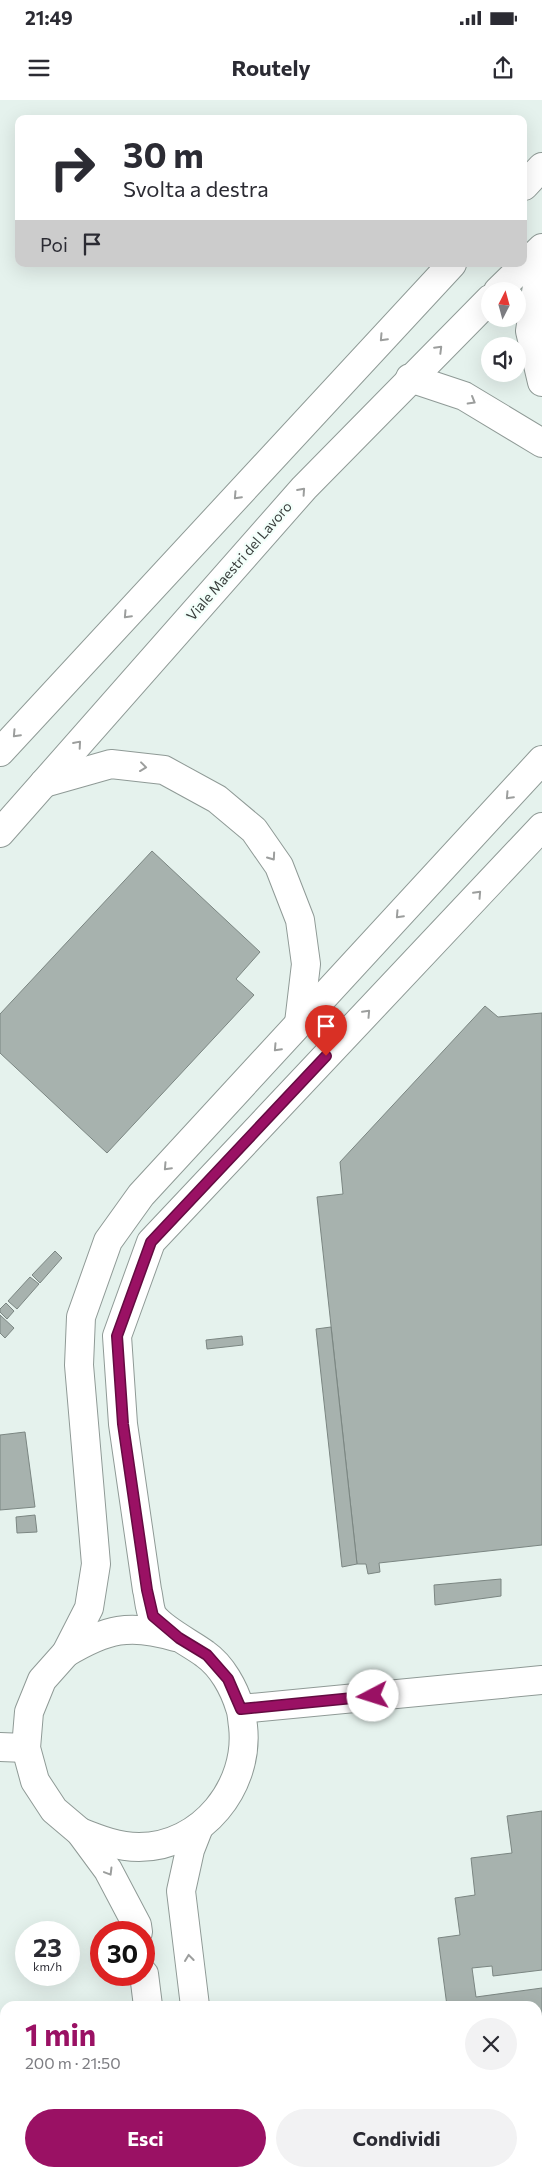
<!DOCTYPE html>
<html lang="it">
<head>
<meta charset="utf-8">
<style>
	:root { --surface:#fff; --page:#f2f2f3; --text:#2b2b33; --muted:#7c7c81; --accent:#9a1164 }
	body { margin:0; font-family:Commissioner,sans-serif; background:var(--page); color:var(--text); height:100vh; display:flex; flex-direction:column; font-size:19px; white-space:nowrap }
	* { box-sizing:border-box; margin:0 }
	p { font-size:16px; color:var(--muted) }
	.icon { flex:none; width:28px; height:28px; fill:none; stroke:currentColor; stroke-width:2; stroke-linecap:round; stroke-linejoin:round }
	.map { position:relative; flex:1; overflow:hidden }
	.sheet { position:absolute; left:0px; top:1901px; width:542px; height:176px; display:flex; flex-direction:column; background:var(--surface); border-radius:15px 15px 0 0; box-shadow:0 5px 20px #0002 }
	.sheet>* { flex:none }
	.top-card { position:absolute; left:15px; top:15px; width:512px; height:152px; border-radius:10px; box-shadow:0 5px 20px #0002; background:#fff; color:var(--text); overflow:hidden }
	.needle { width:32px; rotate:6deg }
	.buttons { position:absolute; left:481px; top:182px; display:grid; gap:10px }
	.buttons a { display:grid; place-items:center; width:45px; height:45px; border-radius:50%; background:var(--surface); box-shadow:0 5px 20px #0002; font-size:25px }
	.speed { position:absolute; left:15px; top:1821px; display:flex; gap:10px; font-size:25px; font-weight:700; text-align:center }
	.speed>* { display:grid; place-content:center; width:65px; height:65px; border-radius:50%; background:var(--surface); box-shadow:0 5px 20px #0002; line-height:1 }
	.speed small { font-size:12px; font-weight:400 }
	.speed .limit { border:8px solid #d22; background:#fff; color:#111 }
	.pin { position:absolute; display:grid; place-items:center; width:42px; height:42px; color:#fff; margin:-51px -21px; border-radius:50% 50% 50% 0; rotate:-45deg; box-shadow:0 0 5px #0007 }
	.pin .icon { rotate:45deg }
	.me { position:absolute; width:55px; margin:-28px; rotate:265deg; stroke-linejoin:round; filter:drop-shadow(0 0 4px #0008) }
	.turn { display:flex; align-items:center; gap:18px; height:105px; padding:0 25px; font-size:22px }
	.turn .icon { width:65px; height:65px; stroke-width:2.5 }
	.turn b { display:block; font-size:35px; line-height:42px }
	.then { display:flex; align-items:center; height:48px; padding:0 25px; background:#0003; gap:10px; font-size:19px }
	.round { display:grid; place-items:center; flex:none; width:52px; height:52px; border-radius:26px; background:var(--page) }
	.overview { display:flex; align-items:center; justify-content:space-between; height:85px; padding:0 25px }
	h1 { font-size:30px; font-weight:700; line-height:38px; color:var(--accent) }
	.cta { display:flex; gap:10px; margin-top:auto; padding:10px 25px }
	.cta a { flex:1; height:58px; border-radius:30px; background:var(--accent); color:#fff; font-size:20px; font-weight:700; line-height:58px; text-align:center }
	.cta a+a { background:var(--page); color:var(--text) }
	.status { display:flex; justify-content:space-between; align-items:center; height:35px; padding:0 25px; background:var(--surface); direction:ltr }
	.status svg { height:14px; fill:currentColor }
	header { display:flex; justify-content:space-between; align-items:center; height:65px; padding:0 25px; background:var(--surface); font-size:22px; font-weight:700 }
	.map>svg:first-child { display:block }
	.building { fill:#a7b2ae; stroke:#7b8682 }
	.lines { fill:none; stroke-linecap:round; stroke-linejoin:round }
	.minor-casing { stroke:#8f9a96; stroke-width:30 }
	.tertiary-casing { stroke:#8f9a96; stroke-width:30 }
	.minor { stroke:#fff; stroke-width:28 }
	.tertiary { stroke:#fff; stroke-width:28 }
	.oneway { stroke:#9c9e9d }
	.route-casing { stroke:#640b41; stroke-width:12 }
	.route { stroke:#9a1164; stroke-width:9 }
	.labels { text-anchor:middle; stroke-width:4.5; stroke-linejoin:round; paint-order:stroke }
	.street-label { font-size:14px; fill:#383d3b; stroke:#f2fffa }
</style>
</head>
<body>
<div class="status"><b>21:49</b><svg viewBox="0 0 49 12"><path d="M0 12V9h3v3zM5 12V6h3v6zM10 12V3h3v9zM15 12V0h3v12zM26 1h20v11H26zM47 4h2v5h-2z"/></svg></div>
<header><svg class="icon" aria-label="menu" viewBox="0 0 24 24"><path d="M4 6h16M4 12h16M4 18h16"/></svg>Routely<svg class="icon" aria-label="share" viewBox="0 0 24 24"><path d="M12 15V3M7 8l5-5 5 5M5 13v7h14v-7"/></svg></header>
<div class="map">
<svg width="542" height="2077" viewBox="0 0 542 2077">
	<rect width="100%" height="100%" fill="#e5f2ed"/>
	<g class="building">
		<path d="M152,751L260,852L236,879L254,895L107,1053L0,953V914Z"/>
		<path d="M485,906L498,917L542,913V1445L379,1463L380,1472L368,1474L366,1464H357L317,1097L343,1094L340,1062Z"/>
		<path d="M55,1151L62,1158L40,1183L32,1175Z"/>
		<path d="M30,1177L39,1184L17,1209L8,1201Z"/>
		<path d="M6,1203L14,1211L7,1219L0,1212V1209Z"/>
		<path d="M0,1215L14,1228L5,1238L0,1233Z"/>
		<path d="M331,1227L357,1464L342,1467L316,1229Z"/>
		<path d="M242,1236L243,1245L207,1249L206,1240Z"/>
		<path d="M25,1332L35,1407L0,1410V1335Z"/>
		<path d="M35,1415L37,1432L17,1433L16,1417Z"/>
		<path d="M501,1479V1496L435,1505L434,1485Z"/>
		<path d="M542,1711V1870L493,1876L492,1866L472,1868L476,1897L542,1888V2022L538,2023V1906H447L438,1838L460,1835L455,1798L475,1795L471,1758L512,1753L507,1716Z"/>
	</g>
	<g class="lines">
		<defs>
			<g id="minor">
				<path d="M542,154L530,231L542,282"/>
				<path d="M410,278L464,296L542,343"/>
				<path d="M44,683L111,664L164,670L217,699L254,730L279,766L300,820L306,864L299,923"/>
				<path d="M66,1553C106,1529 130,1523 175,1537"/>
				<path d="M241,1609L542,1580"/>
				<path d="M0,1647L26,1648"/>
				<path d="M80,1732C100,1740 118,1747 139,1747C202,1747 250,1686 243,1626C242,1620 242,1613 240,1608C234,1588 222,1566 205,1554C192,1544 163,1530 153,1516C149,1509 149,1497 147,1490L123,1324L117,1236L151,1142L542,727"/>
				<path d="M138,1832L137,1825L108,1770L80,1732L54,1710L35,1681L26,1648L29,1612L42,1580L66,1553L89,1508L96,1464L79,1265L81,1217L108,1141L141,1095L542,660"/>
				<path d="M144,1874L148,1906"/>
				<path d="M195,1906L181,1791L190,1750L199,1727"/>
				<path d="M170,2072V2077"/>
				<path d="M215,2072L216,2077"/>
			</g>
			<g id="tertiary">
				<path d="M524,86L542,67"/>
				<path d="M498,191L542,148"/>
				<path d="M0,652L452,164"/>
				<path d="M0,733L304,388L490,199"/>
			</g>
		</defs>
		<use href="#minor" class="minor-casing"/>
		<use href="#tertiary" class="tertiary-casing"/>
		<use href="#minor" class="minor"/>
		<use href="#tertiary" class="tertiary"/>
	</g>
	<defs><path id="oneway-chevron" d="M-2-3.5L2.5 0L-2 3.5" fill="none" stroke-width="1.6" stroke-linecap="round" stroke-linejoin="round" transform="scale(1.25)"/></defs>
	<g class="oneway">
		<use href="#oneway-chevron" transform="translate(383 238) rotate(133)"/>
		<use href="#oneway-chevron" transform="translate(439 249) rotate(-45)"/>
		<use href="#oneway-chevron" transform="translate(472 301) rotate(30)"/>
		<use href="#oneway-chevron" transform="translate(302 391) rotate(-48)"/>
		<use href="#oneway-chevron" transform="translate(237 396) rotate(133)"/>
		<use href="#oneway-chevron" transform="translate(127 515) rotate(133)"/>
		<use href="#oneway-chevron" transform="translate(16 634) rotate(133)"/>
		<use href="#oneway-chevron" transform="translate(78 644) rotate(-49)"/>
		<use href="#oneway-chevron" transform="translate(143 667) rotate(7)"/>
		<use href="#oneway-chevron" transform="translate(509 696) rotate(133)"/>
		<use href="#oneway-chevron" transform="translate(272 757) rotate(55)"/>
		<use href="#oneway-chevron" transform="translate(478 794) rotate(-47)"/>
		<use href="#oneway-chevron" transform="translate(399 815) rotate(133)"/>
		<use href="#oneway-chevron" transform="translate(367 913) rotate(-47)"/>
		<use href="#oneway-chevron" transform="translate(277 948) rotate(133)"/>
		<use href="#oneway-chevron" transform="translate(167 1067) rotate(133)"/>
		<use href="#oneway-chevron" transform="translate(109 1772) rotate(59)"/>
		<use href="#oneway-chevron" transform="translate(189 1858) rotate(-97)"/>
	</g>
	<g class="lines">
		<defs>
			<path id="route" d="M326,956L151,1142L117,1236L123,1324L147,1490L153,1516L179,1538L207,1555L228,1579L241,1609L373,1596"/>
		</defs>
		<use href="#route" class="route-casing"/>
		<use href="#route" class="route"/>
	</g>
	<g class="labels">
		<g class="street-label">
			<text transform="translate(239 461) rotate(-49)" y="5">Viale Maestri del Lavoro</text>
		</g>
	</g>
</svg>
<div class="buttons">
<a><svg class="needle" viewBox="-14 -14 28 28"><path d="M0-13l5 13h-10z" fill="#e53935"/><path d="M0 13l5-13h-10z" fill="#7c7c81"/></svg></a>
<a><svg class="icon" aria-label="sound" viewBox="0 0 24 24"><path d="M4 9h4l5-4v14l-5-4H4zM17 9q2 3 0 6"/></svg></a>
</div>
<div class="speed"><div>23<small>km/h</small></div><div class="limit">30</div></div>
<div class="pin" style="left:326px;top:956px;background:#d93025"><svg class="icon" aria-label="arrive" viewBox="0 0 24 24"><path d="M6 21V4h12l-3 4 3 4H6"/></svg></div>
<svg class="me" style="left:373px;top:1596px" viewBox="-20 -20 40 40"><circle r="19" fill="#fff"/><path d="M0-13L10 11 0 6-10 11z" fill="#9a1164"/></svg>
<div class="top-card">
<div class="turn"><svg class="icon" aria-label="right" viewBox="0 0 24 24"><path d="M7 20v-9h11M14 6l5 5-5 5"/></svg><div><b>30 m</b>Svolta a destra</div></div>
<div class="then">Poi<svg class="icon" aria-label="arrive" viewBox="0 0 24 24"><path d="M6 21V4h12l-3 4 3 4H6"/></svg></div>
</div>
<section class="sheet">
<div class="overview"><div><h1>1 min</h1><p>200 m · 21:50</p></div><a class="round"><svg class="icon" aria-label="close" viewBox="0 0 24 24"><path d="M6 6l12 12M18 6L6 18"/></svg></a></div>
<div class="cta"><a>Esci</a><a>Condividi</a></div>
</section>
</div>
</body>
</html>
